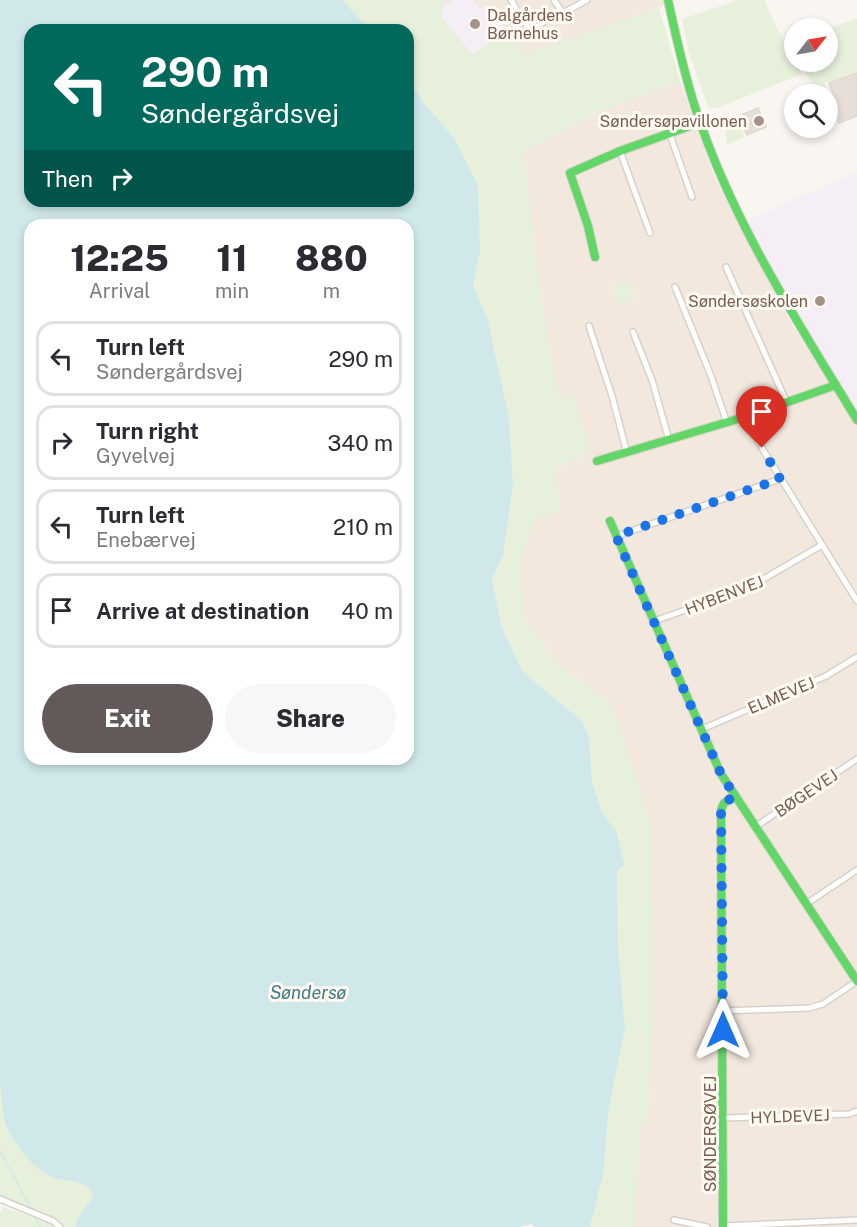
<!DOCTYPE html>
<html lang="en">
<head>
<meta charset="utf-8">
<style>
	:root { --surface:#fff; --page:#f7f7f7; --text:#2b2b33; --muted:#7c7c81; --line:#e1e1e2; --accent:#625958 }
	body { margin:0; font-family:"Public Sans",sans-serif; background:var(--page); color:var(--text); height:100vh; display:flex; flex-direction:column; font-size:22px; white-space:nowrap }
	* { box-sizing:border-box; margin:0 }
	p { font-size:20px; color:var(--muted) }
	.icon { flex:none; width:33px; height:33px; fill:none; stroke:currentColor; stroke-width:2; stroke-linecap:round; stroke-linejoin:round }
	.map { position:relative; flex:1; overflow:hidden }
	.drawer { position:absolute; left:24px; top:219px; width:390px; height:546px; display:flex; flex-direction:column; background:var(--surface); border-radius:18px; box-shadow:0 3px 9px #0003 }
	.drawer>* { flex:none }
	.top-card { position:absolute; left:24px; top:24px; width:390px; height:183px; border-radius:18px; box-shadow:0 3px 9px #0003; background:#00695c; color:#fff; overflow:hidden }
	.needle { width:39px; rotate:59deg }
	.fabs { position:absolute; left:784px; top:18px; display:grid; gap:12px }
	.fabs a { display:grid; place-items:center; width:54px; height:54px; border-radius:50%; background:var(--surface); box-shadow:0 3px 9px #0003; font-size:30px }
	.pin { position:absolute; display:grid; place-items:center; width:51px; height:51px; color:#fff; margin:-62px -26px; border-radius:50% 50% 50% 0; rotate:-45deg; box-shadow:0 0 6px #0007 }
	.pin .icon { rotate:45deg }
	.me { position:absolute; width:66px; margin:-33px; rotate:0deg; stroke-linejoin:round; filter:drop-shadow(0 0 4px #0008) }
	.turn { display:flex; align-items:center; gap:21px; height:126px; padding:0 18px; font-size:27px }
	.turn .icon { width:78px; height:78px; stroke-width:2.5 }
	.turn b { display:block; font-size:42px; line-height:51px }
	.then { display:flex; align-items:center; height:57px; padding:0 18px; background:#0003; gap:12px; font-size:22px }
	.eta { display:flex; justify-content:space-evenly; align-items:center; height:102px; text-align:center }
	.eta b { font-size:36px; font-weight:800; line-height:42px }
	.button { display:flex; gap:12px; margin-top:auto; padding:12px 18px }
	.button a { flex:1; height:69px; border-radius:36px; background:var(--accent); color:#fff; font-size:24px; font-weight:800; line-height:69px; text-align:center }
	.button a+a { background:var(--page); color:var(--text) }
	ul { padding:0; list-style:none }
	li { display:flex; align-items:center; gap:18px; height:75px; margin:0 12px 9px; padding:0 6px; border:3px solid var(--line); border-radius:18px }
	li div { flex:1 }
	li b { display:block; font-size:22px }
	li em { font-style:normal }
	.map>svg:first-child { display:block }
	.residential { fill:#f2e8de }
	.education { fill:#f6eef6 }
	.green { fill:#e7f0db }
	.water { fill:#d0e8ea; fill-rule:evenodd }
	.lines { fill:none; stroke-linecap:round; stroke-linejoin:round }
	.stream { stroke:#d0e8ea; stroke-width:1.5 }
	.building { fill:#e6ded7; stroke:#e2d8d2; stroke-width:1.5 }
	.street-casing { stroke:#d7d1cb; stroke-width:8 }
	.fast-casing { stroke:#d9d2cb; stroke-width:10 }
	.street { stroke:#fefefd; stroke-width:5 }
	.fast { stroke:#63d668; stroke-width:8 }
	.route { stroke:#1a73e8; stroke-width:10; stroke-dasharray:0 18 }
	.poi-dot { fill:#a69286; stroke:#fffaf3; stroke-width:2 }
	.labels { text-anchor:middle; stroke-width:6; stroke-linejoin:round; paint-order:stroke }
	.poi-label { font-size:16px; fill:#7a5c4d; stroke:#fffaf3; text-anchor:end }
	.street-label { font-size:16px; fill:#7a5c4d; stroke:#fffaf3 }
	.water-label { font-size:18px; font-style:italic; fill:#437c86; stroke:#fffaf3 }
</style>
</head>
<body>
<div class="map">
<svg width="857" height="1227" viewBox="0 0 857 1227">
	<rect width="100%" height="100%" fill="#f9f5f0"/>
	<g class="residential">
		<path d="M442,0H676L625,21L525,54L441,17L444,3Z"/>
		<path d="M680,81L714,176L791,323L848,412L857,409V1227H634L640,1126L612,704L558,665L524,617L520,560L535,517L560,512L555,470L558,396L541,296L523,151L603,110Z"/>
	</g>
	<g class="education">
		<path d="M454,0H473L481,9L490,5L507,31L471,54L441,17L443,6Z"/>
		<path d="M857,172V408L852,410L801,336L740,223Z"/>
	</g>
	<g class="green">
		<path d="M342,0H442L444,2L442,17L472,54L507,31L525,54L659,8L680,81L603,110L523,151L541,296L558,396L574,398L591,450L555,470L560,512L535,518L520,560L524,617L558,665L612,704L651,824L654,1000L648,1118L640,1126L634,1227H590L603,1175L609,1106L618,950L617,872L624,865L617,833L602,812L592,781L589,737L582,721L523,672L501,626L492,578L503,556L513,485L509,418L488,321L473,285L480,252L426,106L408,80V30H371Z"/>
		<path d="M739,0H765C773,24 790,51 802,74L717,108L708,107L689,53L682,19Z"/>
		<path d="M857,19V73L824,83L834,112L828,114V94H819L799,62H828V28Z"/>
		<path d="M737,115L744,137L727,145L725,120Z"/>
		<path d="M625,280L627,284L631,283L635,299L620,306L612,285Z"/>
		<path d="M0,1082L8,1129L29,1159L51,1176L84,1184L93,1193C92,1206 78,1214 76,1227H65L53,1217L0,1196Z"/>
		<path d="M3,1207L51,1224L54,1227H0V1214Z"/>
	</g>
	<path class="water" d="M0,0H342L371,30H30V201H408V80L426,106L454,138L478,186L480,252L473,285L488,321L509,418L513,485L503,556L492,578L501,626L523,672L582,721L589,737L592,781L602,812L617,833L624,865L617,872L618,950L625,1029L609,1106L603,1175L590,1227H535L531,1224L520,1227H76V1221L93,1197C89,1178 64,1183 50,1176C32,1167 19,1149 9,1132C2,1119 2,1097 0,1082ZM30,225H408V759H30Z"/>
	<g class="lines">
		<g class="stream">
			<path d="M0,1151L32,1210"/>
			<path d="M35,1217L40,1227"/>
		</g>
	</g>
	<g class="building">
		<path d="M857,73V116L839,123L833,109L837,107L829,83Z"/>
		<path d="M758,108L766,127L747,135L739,116Z"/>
	</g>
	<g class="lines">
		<defs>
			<g id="street">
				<path d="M511,0L530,31L561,11"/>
				<path d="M554,0L566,18"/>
				<path d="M563,13L587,0"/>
				<path d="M669,132L692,197"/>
				<path d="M620,151L650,233"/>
				<path d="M726,267L787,403"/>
				<path d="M675,287L711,376L727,423"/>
				<path d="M589,326L612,396L627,453"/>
				<path d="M633,332L652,380L669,440"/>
				<path d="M748,416L759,443"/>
				<path d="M762,448L857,601"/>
				<path d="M617,536L780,479"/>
				<path d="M654,621L748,588L822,545"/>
				<path d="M702,729L826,676L857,657"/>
				<path d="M755,827L857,759"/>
				<path d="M806,904L857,870"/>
				<path d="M723,1011L809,1008L823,1004L857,981"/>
				<path d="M723,1118L849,1114L857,1111"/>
				<path d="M0,1199L53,1221L60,1227"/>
				<path d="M674,1220L707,1227"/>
				<path d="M724,1226L857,1220"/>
			</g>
			<g id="fast">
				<path d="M668,0C676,37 684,74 696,110C732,221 797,321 857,420"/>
				<path d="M595,257L588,226L570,173L620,151L701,122"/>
				<path d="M597,461L748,416L836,385"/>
				<path d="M610,521L721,774L857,981"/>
				<path d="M723,1227L721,810L724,803L735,796"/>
			</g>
		</defs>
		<use href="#street" class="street-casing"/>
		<use href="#fast" class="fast-casing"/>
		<use href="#street" class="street"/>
		<use href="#fast" class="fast"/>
	</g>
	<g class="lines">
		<path class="route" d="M723,1030L721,810L724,803L735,796L721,774L616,536L780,479L762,448"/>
	</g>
	<g class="poi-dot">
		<circle cx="475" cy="24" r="6"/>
		<circle cx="759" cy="121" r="6"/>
		<circle cx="820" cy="301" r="6"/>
	</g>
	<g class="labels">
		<g class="poi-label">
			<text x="487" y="21" text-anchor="start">Dalgårdens<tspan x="487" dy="18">Børnehus</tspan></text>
			<text x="747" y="127">Søndersøpavillonen</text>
			<text x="808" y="307">Søndersøskolen</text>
		</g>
		<g class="street-label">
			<text transform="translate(724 595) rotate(-21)" y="6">HYBENVEJ</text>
			<text transform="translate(781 695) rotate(-23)" y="6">ELMEVEJ</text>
			<text transform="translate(806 793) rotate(-34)" y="6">BØGEVEJ</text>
			<text transform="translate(790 1116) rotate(-2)" y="6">HYLDEVEJ</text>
			<text transform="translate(710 1134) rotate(-90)" y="6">SØNDERSØVEJ</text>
		</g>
		<g class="water-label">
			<text x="308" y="999">Søndersø</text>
		</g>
	</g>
</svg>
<div class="fabs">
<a><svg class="needle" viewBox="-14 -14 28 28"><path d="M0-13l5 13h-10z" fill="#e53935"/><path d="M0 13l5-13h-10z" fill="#7c7c81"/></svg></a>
<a><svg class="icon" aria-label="search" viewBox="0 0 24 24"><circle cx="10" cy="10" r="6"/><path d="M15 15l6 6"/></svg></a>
</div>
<div class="pin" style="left:762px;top:448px;background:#d93025"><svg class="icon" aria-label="arrive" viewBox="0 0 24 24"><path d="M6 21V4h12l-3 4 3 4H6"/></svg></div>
<svg class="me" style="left:723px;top:1030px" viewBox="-20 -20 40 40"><path d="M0-17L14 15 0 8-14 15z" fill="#1a73e8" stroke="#fff" stroke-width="4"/></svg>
<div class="top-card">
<div class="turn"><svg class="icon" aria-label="left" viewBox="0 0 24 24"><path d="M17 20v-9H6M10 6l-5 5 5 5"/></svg><div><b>290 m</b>Søndergårdsvej</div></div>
<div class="then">Then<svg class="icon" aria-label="right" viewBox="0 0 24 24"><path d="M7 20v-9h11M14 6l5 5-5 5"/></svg></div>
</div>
<section class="drawer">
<div class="eta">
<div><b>12:25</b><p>Arrival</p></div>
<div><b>11</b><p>min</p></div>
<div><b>880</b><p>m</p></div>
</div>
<ul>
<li><svg class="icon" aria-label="left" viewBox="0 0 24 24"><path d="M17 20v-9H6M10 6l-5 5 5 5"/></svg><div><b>Turn left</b><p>Søndergårdsvej</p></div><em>290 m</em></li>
<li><svg class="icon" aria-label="right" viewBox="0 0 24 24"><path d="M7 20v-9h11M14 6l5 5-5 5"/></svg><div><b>Turn right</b><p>Gyvelvej</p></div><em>340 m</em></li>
<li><svg class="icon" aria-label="left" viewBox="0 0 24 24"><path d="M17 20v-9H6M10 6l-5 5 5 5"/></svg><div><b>Turn left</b><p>Enebærvej</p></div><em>210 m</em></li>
<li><svg class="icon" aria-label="arrive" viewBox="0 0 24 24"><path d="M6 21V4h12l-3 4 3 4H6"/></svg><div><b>Arrive at destination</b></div><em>40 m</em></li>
</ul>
<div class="button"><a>Exit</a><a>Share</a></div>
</section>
</div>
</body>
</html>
